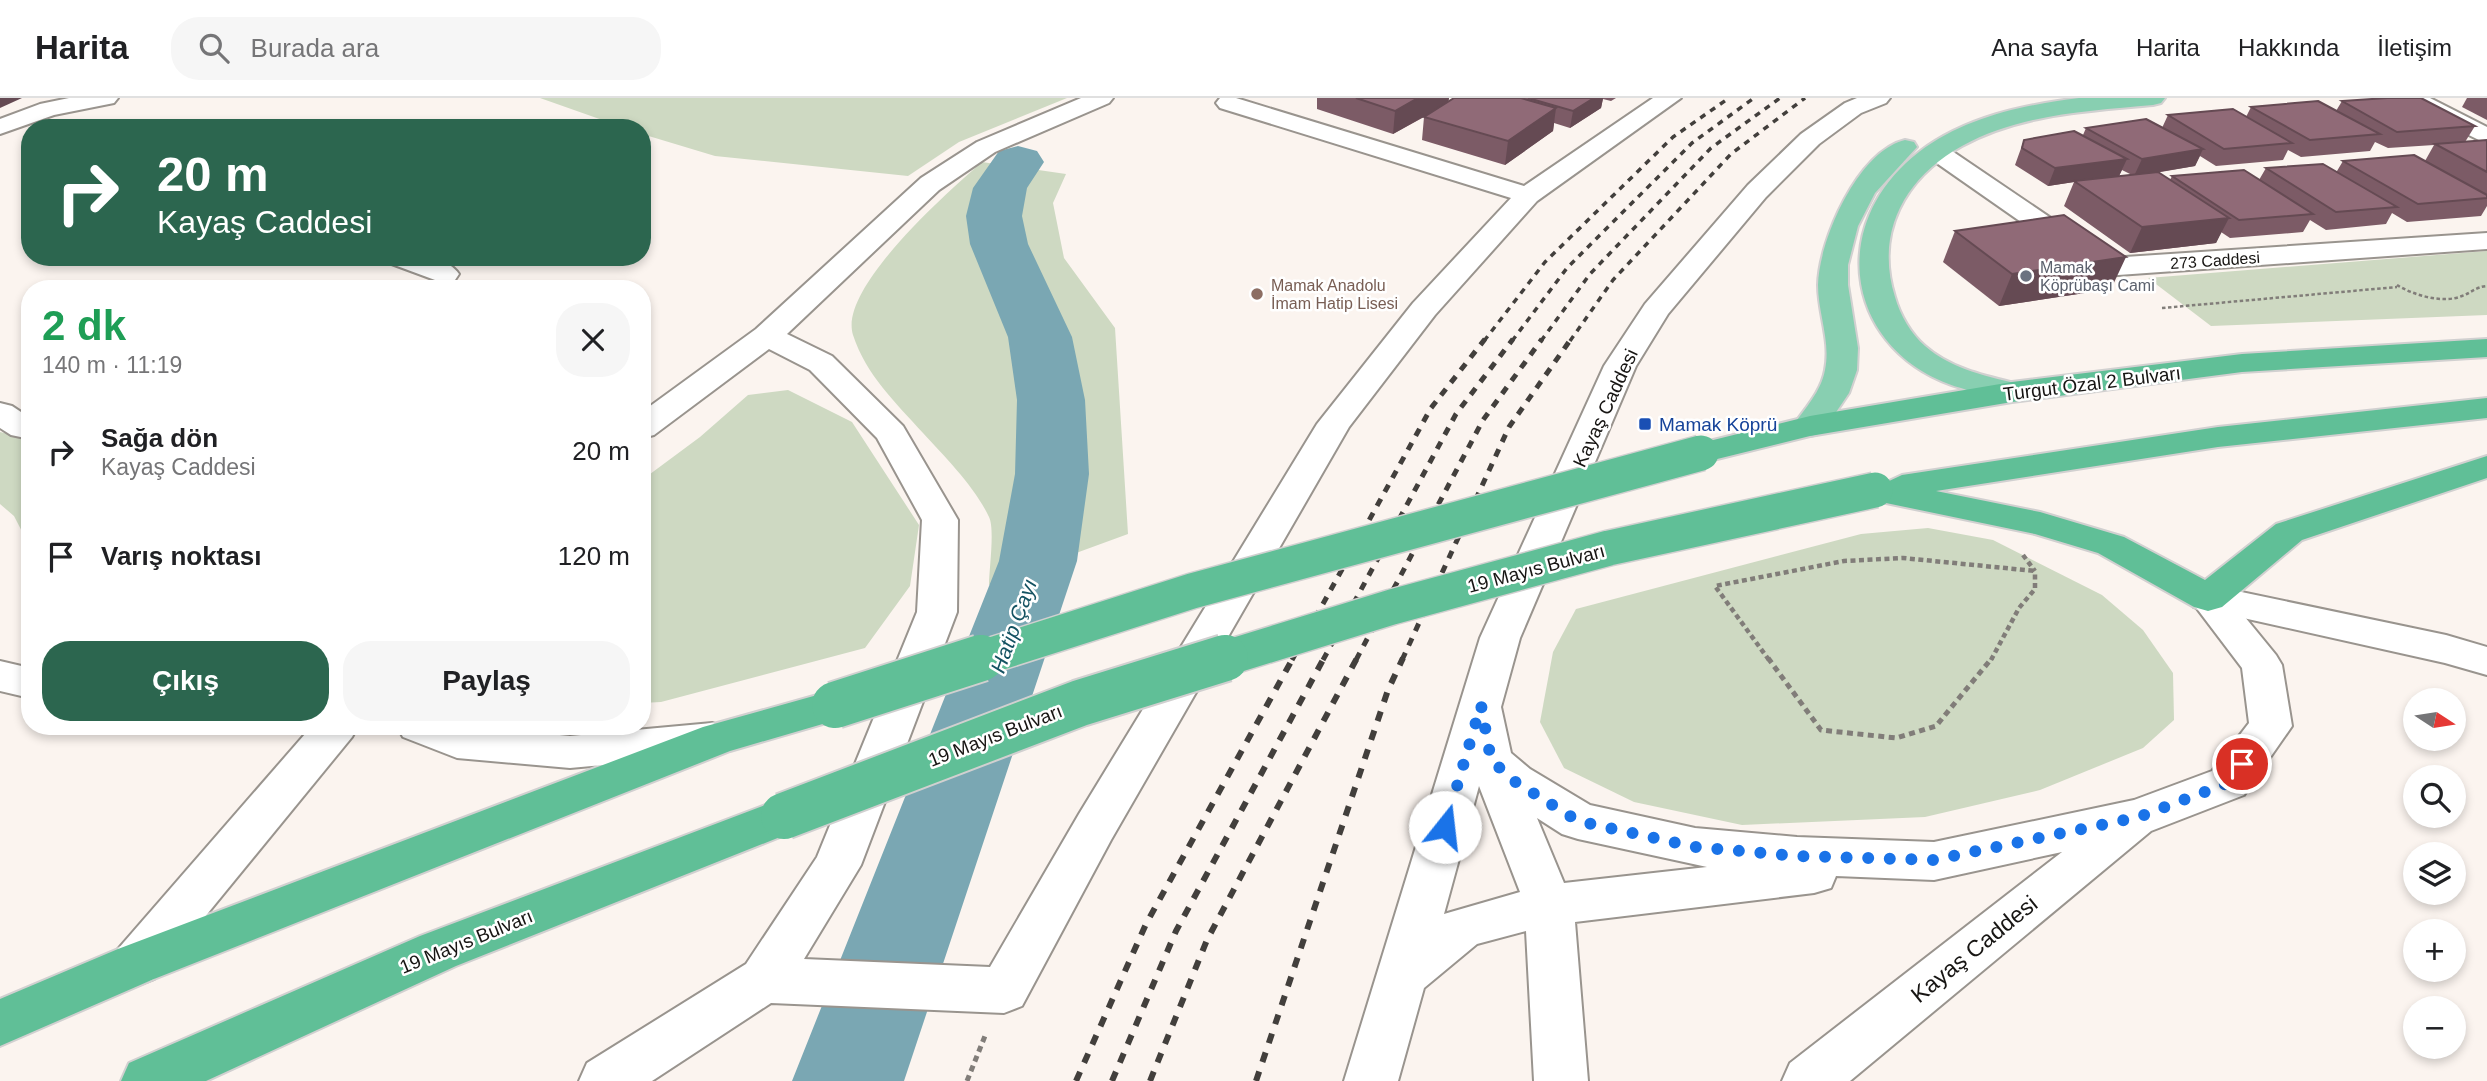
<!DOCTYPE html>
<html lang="tr">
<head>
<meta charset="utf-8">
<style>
	:root { --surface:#fff; --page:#f6f6f6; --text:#202124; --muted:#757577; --line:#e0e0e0; --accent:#2c664f }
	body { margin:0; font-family:Arial,sans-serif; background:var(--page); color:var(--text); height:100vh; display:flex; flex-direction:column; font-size:26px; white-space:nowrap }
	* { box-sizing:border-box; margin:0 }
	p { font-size:23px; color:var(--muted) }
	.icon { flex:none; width:38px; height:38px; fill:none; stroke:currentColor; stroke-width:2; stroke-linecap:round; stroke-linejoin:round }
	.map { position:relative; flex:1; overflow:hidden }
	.panel { position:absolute; left:21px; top:182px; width:630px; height:455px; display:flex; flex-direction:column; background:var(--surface); border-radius:28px; box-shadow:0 4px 10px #0003 }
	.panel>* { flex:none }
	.guide { position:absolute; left:21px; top:21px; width:630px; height:147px; border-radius:28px; box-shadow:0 4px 10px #0003; background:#2c664f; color:#fff; overflow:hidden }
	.needle { width:46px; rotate:102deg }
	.tools { position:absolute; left:2403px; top:590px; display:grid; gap:14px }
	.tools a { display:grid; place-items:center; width:63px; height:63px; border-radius:50%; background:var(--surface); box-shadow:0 4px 10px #0003; font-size:35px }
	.pin { position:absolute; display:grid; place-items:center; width:60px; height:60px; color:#fff; margin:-30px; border:4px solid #fff; border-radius:50%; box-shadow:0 2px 7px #0007 }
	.me { position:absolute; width:77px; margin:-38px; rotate:16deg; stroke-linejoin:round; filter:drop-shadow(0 0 5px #0008) }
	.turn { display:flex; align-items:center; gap:24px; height:147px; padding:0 21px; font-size:32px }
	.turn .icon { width:91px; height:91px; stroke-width:2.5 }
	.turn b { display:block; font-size:49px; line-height:60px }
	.round { display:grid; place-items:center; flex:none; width:74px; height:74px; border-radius:28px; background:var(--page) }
	.summary { display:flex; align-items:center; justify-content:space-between; height:119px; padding:0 21px }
	h1 { font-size:42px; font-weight:700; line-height:52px; color:#1e9e55 }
	.action { display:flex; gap:14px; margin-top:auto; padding:14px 21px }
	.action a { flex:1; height:80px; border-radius:28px; background:var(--accent); color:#fff; font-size:28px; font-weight:700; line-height:80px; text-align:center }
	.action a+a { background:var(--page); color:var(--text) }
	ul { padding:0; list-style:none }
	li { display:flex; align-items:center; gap:21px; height:105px; padding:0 21px }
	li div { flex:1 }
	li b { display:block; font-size:26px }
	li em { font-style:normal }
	header { display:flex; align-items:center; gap:42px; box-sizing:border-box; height:98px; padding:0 35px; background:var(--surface); border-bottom:2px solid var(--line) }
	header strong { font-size:33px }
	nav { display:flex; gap:38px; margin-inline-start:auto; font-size:24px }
	.search { width:490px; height:63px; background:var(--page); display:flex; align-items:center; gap:18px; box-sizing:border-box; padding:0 24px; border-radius:28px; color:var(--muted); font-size:26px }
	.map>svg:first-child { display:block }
	.green { fill:#ced9c2 }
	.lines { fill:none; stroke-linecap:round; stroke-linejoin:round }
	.river { fill:#7aa7b3; fill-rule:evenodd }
	.minor-casing { stroke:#99948e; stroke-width:4 }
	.tertiary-casing { stroke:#99948e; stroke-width:4 }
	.primary-casing { stroke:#d1d0d0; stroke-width:4 }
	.trunk-casing { stroke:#d1d0d0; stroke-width:4 }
	.path-far2 { stroke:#817d79; stroke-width:2.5; stroke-dasharray:3.5 2.5; stroke-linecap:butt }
	.path-far1 { stroke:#817d79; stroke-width:4.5; stroke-dasharray:5 3.5; stroke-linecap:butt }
	.path { stroke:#817d79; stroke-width:5; stroke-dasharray:6 4.5; stroke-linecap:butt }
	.minor { fill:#fff; fill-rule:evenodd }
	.tertiary { fill:#fff; fill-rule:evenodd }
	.primary { fill:#88cfb1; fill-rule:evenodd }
	.trunk { fill:#60bf97; fill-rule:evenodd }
	.rail-far2 { stroke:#423f3c; stroke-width:3.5; stroke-dasharray:6 6; stroke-linecap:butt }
	.rail-far1 { stroke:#423f3c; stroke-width:5; stroke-dasharray:8 8; stroke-linecap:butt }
	.rail { stroke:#423f3c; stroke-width:6; stroke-dasharray:10 10; stroke-linecap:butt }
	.trunk-bridge-far1-casing { stroke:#d1d0d0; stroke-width:38; stroke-linecap:butt }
	.trunk-bridge-casing { stroke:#d1d0d0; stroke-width:50; stroke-linecap:butt }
	.trunk-bridge-far1 { stroke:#60bf97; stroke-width:35 }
	.trunk-bridge { stroke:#60bf97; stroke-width:46 }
	.wall { fill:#7c5b66; fill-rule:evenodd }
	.shaded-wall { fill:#654a53 }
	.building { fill:#906a77; stroke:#654a53; stroke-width:2 }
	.route { stroke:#1a73e8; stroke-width:12; stroke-dasharray:0 21.6 }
	.worship-dot { fill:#6b7280; stroke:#fff; stroke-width:2.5 }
	.education-dot { fill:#8d6e63; stroke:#fff; stroke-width:2.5 }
	.transit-dot { fill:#1a4fb4; stroke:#fff; stroke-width:2.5 }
	.labels { text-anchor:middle; stroke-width:5; stroke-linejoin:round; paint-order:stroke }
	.far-street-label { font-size:16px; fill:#171513; stroke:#fff }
	.far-worship-label { font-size:16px; fill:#5b616d; stroke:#fff; text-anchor:start }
	.far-education-label { font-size:16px; fill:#785e54; stroke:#fff; text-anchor:start }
	.street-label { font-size:19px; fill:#171513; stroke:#fff }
	.transit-label { font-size:19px; fill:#164399; stroke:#fff; text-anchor:start }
	.water-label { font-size:21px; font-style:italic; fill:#145261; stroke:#fff }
	.near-street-label { font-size:23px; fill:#171513; stroke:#fff }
</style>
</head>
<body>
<header>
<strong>Harita</strong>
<div class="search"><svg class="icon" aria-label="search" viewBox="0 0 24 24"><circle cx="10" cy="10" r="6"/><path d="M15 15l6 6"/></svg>Burada ara</div>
<nav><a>Ana sayfa</a><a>Harita</a><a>Hakkında</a><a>İletişim</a></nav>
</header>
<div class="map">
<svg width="2487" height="983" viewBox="0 0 2487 983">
	<rect width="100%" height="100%" fill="#fbf4ef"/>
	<g class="green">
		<path d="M540,0H1067L959,44L908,78L715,58L642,36V30H625Z"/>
		<path d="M982,64L1066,76L1053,105L1064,160L1115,230L1128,436L989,487C989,472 995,431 989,419C975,389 945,359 923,335C896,305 866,277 853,237C838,190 949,93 982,64Z"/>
		<path d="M2487,153V217L2211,228L2148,180Z"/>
		<path d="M788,292L852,324L919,427L910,488L865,550L661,604L642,605V382L700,339L748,297Z"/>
		<path d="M0,334L30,341V449L14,418L0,406Z"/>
		<path d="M1928,430L1993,442L2102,497L2143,532L2173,575L2174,622L2143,650L2040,692L1925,719L1742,727L1634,704L1564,670L1540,624L1553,554L1576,511L1861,436Z"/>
	</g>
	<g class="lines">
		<path class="river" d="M1018,48L1037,53L1044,64L1027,90L1022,118L1028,146L1072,239L1085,302L1089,376L1077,463L904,983H792L999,463L1015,376L1017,302L1008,239L970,146L966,118L973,90L999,53Z"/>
		<defs>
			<g id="minor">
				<path d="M69,0H118L114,5L54,17L0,36V21L40,6Z"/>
				<path d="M1081,0H1113L1109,5L995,54L939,92L787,236L832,258L903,328L958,422L957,514L861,767L804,861L990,869L1079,716L1317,326L1413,205L1511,100L1220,10L1216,5L1220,0H1236L1524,88L1653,0H1681L1537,103L1435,217L1349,329L1111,742L1022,908L1004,915L771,905L652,983H579L587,965L746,866L817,759L917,514L922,422L877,340L810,272L769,251L654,337L642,340V314L756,231L921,80L977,44Z"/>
				<path d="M2400,0H2430L2487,29V46L2404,5Z"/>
				<path d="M1937,47L1946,49L2110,160L2487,135V151L2104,178L2094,175L1928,59L1925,54L1928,49Z"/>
				<path d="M385,159C408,159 445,155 459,176L455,182L445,185L435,182L389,165Z"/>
				<path d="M0,305L12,308L30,320V341L11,337L0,330Z"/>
				<path d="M2208,487L2446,537L2487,549V577L2445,565L2194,509L2189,500L2194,491Z"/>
			</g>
			<g id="tertiary">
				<path d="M1857,0H1890L1886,5L1861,15L1819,46L1766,99L1668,216L1636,268L1520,540L1501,609L1511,655L1530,671L1590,707L1695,730L1797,739L1934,744L2134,702L2212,673L2249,625L2242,570L2189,500L2194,491L2208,487L2222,491L2276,557L2282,567L2292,628L2244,697L2151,733L1850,983H1782L1790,965L2062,754L1934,782L1836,778L1831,790L1814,795L1575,824L1588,983H1534L1526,833L1477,846L1424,890L1398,983H1344L1480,540L1604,268L1645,206L1748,87L1801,36L1845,5ZM1479,688L1520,794L1444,816ZM1537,720L1562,736L1578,741L1707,769L1564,785Z"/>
				<path d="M0,563L30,570V600L0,593Z"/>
				<path d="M712,625L727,630L734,641L727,652L712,657L570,670L457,660L403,639L397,628H463L570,638Z"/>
				<path d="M312,628H358L352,639L154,881L136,888L118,881L111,866L118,851Z"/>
			</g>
			<g id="primary">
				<path d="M2079,0H2165L2161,5L2153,7C2088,13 2020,16 1962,48C1904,80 1875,135 1895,199C1900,217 1911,236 1925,248C1952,272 1990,279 2023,287L2028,294L2023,301C2004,306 1981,296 1961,290C1846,256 1824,127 1919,54C1965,19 2023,7 2079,0Z"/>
				<path d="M1905,42L1914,44L1917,49L1875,95L1858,128L1848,167V187L1858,250L1857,272L1849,295L1822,335L1810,338L1798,335L1793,328C1805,310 1821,294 1825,272C1831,243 1818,216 1818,187C1819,142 1858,53 1905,42Z"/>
			</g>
			<g id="trunk">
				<path d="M2487,241V259L2242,274L2012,304L1810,338L1701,365L1689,362L1684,355L1689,348L1810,318L2012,284L2242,256Z"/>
				<path d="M2487,300V320L2218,349L1936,393L2040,414L2124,439L2205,482L2276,426L2487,358V380L2302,442L2222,509L2208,513L2194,509L2098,455L2035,436L1862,400L1857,392L1862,384L1875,381L1887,384L1902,377L2218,329Z"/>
				<path d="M835,592L850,596L856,607L850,618L730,653L154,881L0,948V901L118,851L703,629Z"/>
				<path d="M784,700L800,705L807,718L800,731L456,868L206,983H121L129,965L420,838Z"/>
			</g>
		</defs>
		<use href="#minor" class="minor-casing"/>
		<use href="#tertiary" class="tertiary-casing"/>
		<use href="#primary" class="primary-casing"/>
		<use href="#trunk" class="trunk-casing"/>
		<g class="path-far2">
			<path d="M2397,187C2413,197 2443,206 2462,198C2471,195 2475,189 2487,188"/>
			<path d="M2162,210L2397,189"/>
		</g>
		<g class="path-far1">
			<path d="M2023,457L2035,473"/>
			<path d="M1769,562L1715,488L1844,463L1903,460L2035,473"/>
			<path d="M1991,562L2019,510L2035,491V473"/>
		</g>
		<g class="path">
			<path d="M1768,560L1821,632L1896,640L1936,628L1992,560"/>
			<path d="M967,983L985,938"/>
		</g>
		<use href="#minor" class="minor"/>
		<use href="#tertiary" class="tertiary"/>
		<use href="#primary" class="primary"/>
		<use href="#trunk" class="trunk"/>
		<g class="rail-far2">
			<path d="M1484,243L1545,164L1673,39L1729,0"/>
			<path d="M1512,243L1567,170L1692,45L1754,0"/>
			<path d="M1541,243L1590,176L1711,50L1780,0"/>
			<path d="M1570,243L1613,182L1731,56L1805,0"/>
		</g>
		<g class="rail-far1">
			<path d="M1292,562L1431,310L1485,241"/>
			<path d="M1323,562L1456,316L1513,241"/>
			<path d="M1356,562L1483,322L1542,241"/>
			<path d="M1402,562L1509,329L1571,241"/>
		</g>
		<g class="rail">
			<path d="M1076,983L1146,826L1293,560"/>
			<path d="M1112,983L1176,833L1324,560"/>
			<path d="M1150,983L1207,842L1357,560"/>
			<path d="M1256,983L1388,592L1403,560"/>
		</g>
		<defs>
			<g id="trunk-bridge-far1">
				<path d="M976,562L1192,493L1701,355"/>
				<path d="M1220,562L1392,509L1609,450L1875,392"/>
			</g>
			<g id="trunk-bridge">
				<path d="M835,607L981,560"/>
				<path d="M784,718L1080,605L1225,560"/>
			</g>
		</defs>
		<use href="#trunk-bridge-far1" class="trunk-bridge-far1-casing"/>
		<use href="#trunk-bridge" class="trunk-bridge-casing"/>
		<use href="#trunk-bridge-far1" class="trunk-bridge-far1"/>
		<use href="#trunk-bridge" class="trunk-bridge"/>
	</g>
	<g class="wall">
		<path d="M1317,0H1449L1448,4L1454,0H1616L1611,3L1603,1L1601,10L1570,30L1554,25L1553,33L1505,67L1422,42L1424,19L1393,36L1317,11Z"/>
		<path d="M2467,0H2487V22L2462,9Z"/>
		<path d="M2342,3L2475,28L2465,44L2487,42V108L2481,118L2407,124L2392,115L2386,126L2326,132L2310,122L2303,134L2230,140L2221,134L2216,145L2130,155L2064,108L2074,84L2048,88L2015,67L2024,42L2083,37L2086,30H2162L2168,17L2246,19L2251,9L2336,13ZM2375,44L2388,50L2434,47L2425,63H2343L2337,73L2266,70L2259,82L2172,78L2170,82L2155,75L2195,68L2200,58L2216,68L2283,62L2288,52L2301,59L2370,53ZM2122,72L2132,77L2119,78Z"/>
		<path d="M1955,133L2111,191L1999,208L1943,164Z"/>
	</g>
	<g class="shaded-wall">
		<path d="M0,0H22L0,10Z"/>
		<path d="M1418,0H1449L1448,5L1393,36L1395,13Z"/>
		<path d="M1594,0H1603L1601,10L1570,30L1573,13Z"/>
		<path d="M1556,10L1553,33L1505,67L1508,43Z"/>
		<path d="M2203,51L2195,68L2134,78L2142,61Z"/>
		<path d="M2127,61L2119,78L2074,83V84L2048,88L2055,70Z"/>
		<path d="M2229,120L2216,145L2130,155L2142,129Z"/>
		<path d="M2126,159L2111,191L1999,208L2012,176Z"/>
	</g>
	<g class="building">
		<path d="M1356,0H1418L1395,13Z"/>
		<path d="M1454,0H1521L1556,10L1508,43L1424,19Z"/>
		<path d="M1528,0H1594L1573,13Z"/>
		<path d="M2387,0H2421L2475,28L2397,34L2342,3Z"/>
		<path d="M2318,3L2380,36L2310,42L2251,9Z"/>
		<path d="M2233,11L2292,45L2224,51L2168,17Z"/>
		<path d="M2146,21L2203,51L2142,61L2086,30Z"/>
		<path d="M2074,33L2127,61L2055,70L2022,50L2024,42Z"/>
		<path d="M2487,42V74L2435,46Z"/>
		<path d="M2414,57L2487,97V100L2418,106L2343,63Z"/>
		<path d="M2323,66L2397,109L2336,114L2266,70Z"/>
		<path d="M2244,72L2313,116L2239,122L2172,78Z"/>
		<path d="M2158,74L2229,120L2142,129L2074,83Z"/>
		<path d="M2064,117L2126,159L2012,176L1955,133Z"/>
	</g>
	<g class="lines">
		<path class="route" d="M1445,729L1481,607L1491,662L1514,683L1578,723L1695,749L1797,758L1934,762L2139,719L2228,685L2242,666"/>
	</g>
	<circle class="worship-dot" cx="2026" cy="178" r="7"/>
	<circle class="education-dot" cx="1257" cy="196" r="7"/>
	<rect class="transit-dot" x="1638" y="319" width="14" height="14" rx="3.5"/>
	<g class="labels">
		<g class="far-street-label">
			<text transform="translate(2215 162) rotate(-4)" y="6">273 Caddesi</text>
		</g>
		<g class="far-worship-label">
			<text x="2040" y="175">Mamak<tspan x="2040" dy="18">Köprübaşı Cami</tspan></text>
		</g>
		<g class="far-education-label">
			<text x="1271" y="193">Mamak Anadolu<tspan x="1271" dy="18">İmam Hatip Lisesi</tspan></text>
		</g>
		<g class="street-label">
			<text transform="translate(2092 285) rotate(-7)" y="7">Turgut Özal 2 Bulvarı</text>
			<text transform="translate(1605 310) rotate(-65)" y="7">Kayaş Caddesi</text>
			<text transform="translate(1536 470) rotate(-15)" y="7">19 Mayıs Bulvarı</text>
			<text transform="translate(995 637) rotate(-21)" y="7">19 Mayıs Bulvarı</text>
			<text transform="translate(466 843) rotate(-22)" y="7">19 Mayıs Bulvarı</text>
		</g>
		<g class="transit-label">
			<text x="1659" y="333">Mamak Köprü</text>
		</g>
		<g class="water-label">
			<text transform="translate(1014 528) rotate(-70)" y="7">Hatip Çayı</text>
		</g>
		<g class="near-street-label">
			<text transform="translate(1974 851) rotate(-39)" y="8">Kayaş Caddesi</text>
		</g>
	</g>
</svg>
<div class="tools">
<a><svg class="needle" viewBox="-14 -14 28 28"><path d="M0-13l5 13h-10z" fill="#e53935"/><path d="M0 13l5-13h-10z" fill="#757577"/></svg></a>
<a><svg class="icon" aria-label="search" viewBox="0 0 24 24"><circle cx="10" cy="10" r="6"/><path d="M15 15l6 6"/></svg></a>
<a><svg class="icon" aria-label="layers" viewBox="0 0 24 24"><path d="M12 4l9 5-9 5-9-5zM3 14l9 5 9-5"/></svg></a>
<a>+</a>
<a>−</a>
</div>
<div class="pin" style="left:2242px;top:666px;background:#d93025"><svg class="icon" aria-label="arrive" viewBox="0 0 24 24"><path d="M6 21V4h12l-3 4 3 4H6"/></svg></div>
<svg class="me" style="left:1445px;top:729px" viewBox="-20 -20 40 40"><circle r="19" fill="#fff"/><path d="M0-13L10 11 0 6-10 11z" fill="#1a73e8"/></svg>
<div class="guide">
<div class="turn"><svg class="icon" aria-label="right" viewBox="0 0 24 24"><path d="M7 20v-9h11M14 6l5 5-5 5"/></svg><div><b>20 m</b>Kayaş Caddesi</div></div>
</div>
<section class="panel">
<div class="summary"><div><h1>2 dk</h1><p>140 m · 11:19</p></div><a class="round"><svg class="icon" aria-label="close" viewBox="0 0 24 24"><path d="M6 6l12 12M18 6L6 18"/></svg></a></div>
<ul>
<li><svg class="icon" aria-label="right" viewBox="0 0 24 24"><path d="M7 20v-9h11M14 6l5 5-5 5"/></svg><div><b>Sağa dön</b><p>Kayaş Caddesi</p></div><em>20 m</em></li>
<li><svg class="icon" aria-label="arrive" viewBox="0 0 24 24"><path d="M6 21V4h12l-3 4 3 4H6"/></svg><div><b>Varış noktası</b></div><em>120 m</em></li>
</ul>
<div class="action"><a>Çıkış</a><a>Paylaş</a></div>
</section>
</div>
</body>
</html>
